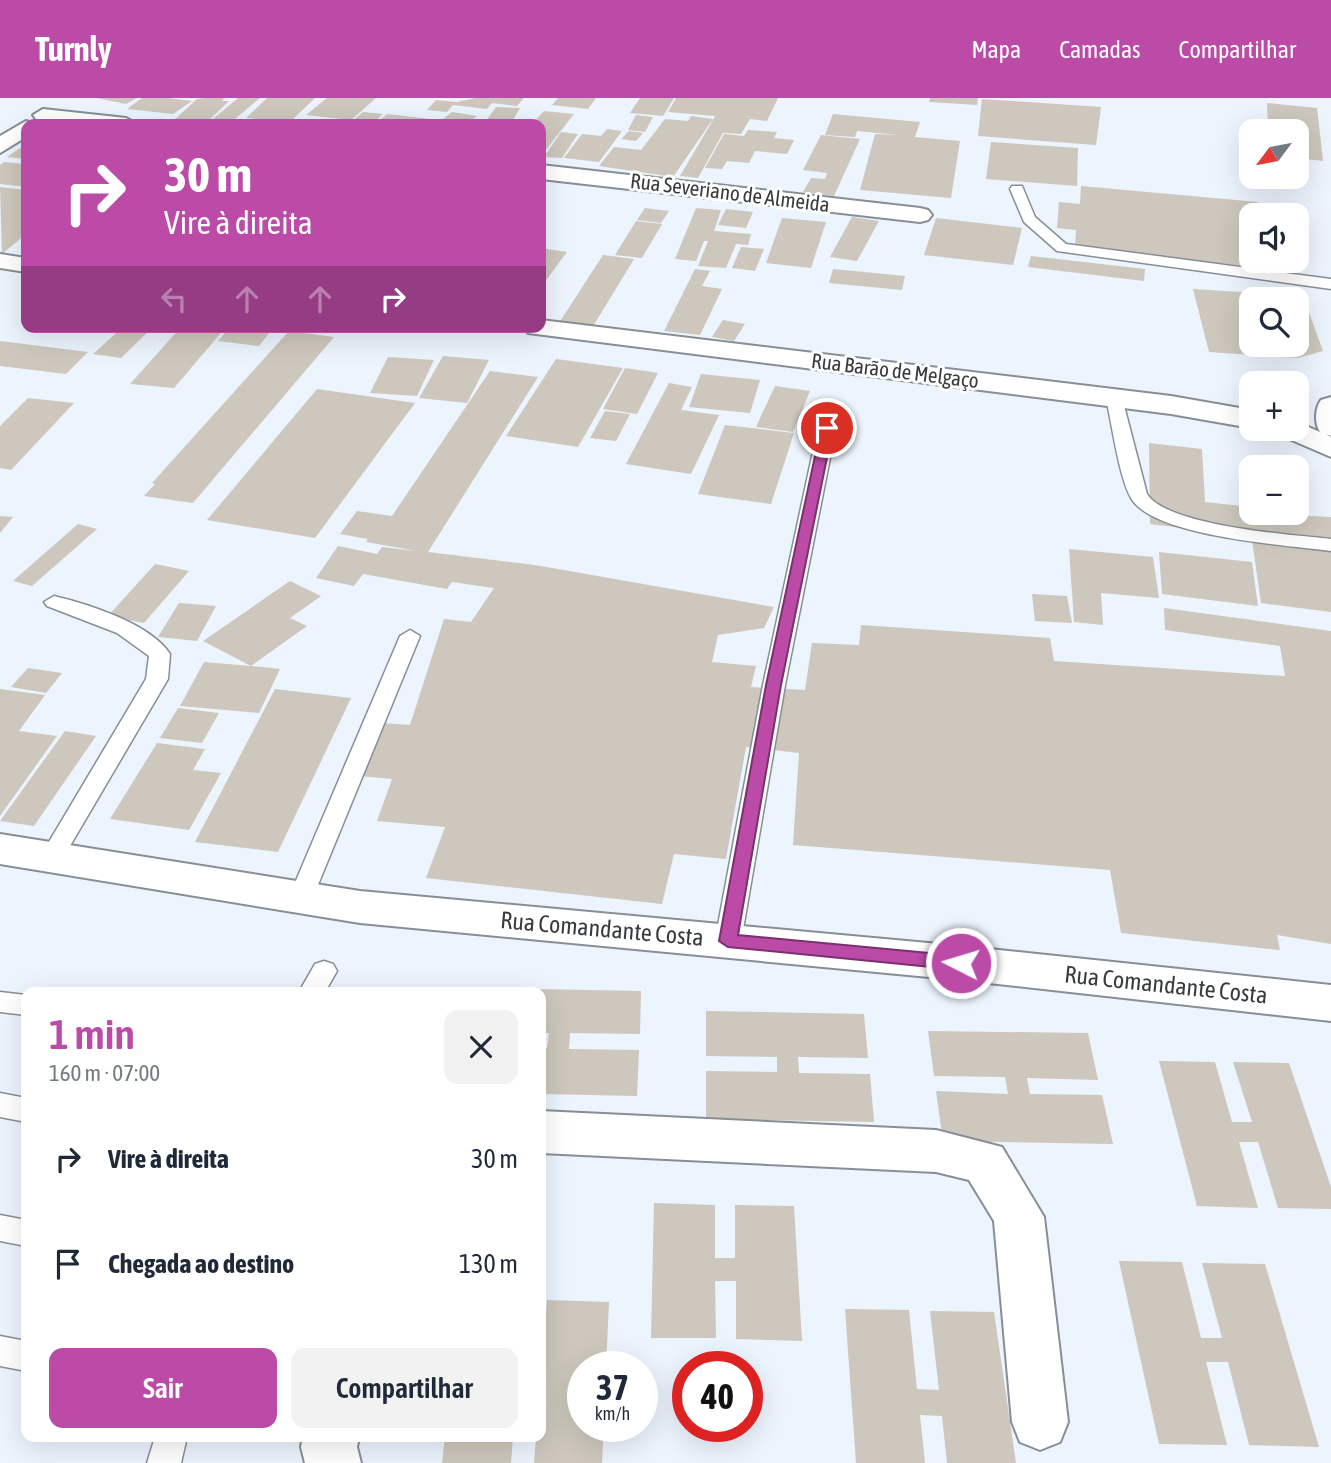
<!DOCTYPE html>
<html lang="pt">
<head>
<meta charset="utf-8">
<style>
	:root { --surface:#fff; --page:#f2f2f3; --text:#1f2937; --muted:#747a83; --accent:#bb4ba7 }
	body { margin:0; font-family:"Asap Condensed",sans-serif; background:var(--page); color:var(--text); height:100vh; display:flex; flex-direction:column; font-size:26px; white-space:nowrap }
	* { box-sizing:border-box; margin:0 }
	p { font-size:23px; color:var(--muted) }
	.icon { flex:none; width:38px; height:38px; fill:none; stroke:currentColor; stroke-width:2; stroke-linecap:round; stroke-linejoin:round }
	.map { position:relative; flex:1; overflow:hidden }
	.side { position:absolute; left:21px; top:889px; width:525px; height:455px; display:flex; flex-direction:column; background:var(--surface); border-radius:14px; box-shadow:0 7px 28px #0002 }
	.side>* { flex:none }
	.banner { position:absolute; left:21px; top:21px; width:525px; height:214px; border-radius:14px; box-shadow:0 7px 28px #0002; background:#bb4ba7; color:#fff; overflow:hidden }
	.needle { width:46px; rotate:238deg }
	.tools { position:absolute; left:1239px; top:21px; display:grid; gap:14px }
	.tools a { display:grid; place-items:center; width:70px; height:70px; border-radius:14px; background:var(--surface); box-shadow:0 7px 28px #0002; font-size:35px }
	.speed { position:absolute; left:567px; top:1253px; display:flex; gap:14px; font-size:35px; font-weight:700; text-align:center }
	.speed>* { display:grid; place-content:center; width:91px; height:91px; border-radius:50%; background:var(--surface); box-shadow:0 7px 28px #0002; line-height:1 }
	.speed small { font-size:18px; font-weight:400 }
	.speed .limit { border:10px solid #d22; background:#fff; color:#111 }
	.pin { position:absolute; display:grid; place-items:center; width:60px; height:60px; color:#fff; margin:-30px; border:4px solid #fff; border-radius:50%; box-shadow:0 2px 7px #0007 }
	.me { position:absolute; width:77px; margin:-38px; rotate:275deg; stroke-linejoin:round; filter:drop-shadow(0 0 5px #0008) }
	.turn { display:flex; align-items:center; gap:24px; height:147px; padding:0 28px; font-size:32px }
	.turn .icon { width:91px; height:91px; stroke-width:2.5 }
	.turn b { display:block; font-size:49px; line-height:60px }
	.lanes { display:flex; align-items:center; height:66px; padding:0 28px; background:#0003; justify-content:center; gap:35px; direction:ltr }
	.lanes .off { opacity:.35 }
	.round { display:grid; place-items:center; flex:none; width:74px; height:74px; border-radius:14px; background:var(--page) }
	.head { display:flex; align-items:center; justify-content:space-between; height:119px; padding:0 28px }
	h1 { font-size:42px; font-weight:600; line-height:52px; color:var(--accent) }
	.action { display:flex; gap:14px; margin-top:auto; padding:14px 28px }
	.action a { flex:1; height:80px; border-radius:14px; background:var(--accent); color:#fff; font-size:28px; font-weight:600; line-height:80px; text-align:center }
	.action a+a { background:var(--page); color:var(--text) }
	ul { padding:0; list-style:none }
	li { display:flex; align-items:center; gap:21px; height:105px; padding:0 28px }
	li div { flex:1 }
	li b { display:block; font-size:26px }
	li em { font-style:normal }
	header { display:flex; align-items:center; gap:42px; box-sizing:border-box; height:98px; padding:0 35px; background:var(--accent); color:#fff }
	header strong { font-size:33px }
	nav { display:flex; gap:38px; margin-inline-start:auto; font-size:24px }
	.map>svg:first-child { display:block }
	.building { fill:#cdc7bd; fill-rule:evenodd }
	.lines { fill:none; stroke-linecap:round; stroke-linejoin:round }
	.lane-casing { stroke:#878e96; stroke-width:3 }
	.street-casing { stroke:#878e96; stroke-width:4 }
	.secondary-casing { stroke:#878e96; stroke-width:4 }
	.lane { fill:#fff; fill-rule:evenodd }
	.street { fill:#fff; fill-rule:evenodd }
	.secondary { fill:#fff; fill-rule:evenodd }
	.route { fill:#bb4ba7; stroke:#7a316d; stroke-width:2 }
	.labels { text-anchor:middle; stroke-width:6; stroke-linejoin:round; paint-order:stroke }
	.far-street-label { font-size:21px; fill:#383b3e; stroke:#fff }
	.street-label { font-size:24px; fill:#383b3e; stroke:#fff }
</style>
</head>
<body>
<header>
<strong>Turnly</strong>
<nav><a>Mapa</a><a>Camadas</a><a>Compartilhar</a></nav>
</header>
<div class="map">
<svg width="1331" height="1365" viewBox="0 0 1331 1365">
	<rect width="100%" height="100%" fill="#ecf4fd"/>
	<g class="building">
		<path d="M96,0H137L126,6Z"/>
		<path d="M142,0H168L192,3L173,16L127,11Z"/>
		<path d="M205,0H225L222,3H229L205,26H170L197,1Z"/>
		<path d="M238,0H260L229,26H207Z"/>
		<path d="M267,0H315L290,24L262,21L283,26H250L257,21L246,20Z"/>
		<path d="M327,0H376L351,22L306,17Z"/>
		<path d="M475,0H524L517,8L492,5L487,11L453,7L447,14L427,12L436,2L457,4Z"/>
		<path d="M558,0H596L588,11L552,7Z"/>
		<path d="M640,0H674L663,18L630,15Z"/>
		<path d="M676,0H778L767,23L750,21L741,36L723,35L698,80L680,78L717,15L715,18L668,14Z"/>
		<path d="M930,0H978L977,7L929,4Z"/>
		<path d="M982,1L1101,9L1096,47L978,38Z"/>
		<path d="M1267,5L1317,10L1323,63L1297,60V33H1268Z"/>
		<path d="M496,9L520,10L511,25L486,23Z"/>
		<path d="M544,13L574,16L541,58V26H532Z"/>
		<path d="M363,14L383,16L372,26H349Z"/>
		<path d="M452,14L477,18L467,26H437Z"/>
		<path d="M387,16L440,22L436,26H375Z"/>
		<path d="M833,16L920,24L915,39L960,43L951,100L860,92L875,36L898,37L857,33L855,39L825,37Z"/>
		<path d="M636,17L653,19L645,34L628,32Z"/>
		<path d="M691,18L713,21L673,79L599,68L614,49L641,52L665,21L688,23Z"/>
		<path d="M607,31L622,33L599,64L564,60L582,36L601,38Z"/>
		<path d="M748,32L777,34L774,40L794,42L787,56L755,53L749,65L727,63L722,71L705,70L724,36L744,38Z"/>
		<path d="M629,33L643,35L636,43L621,41Z"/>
		<path d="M561,34L578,36L562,60L544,59Z"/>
		<path d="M821,37L860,41L834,98L803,94L811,80L825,81L827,75L803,72Z"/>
		<path d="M991,44L1078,50L1077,88L986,81Z"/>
		<path d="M20,50L26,51V61L7,59Z"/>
		<path d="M4,64L26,66V89L0,86V67Z"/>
		<path d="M1081,88L1258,104L1260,117H1251V163H1267L1268,170L1075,151L1076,132L1057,130L1059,104L1080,106Z"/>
		<path d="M0,89L26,92V136L2,156Z"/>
		<path d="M645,110L669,113L661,125L637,122Z"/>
		<path d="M696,110L721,112L714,133L751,136L748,147L736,146L726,170L698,168L708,143H704L696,163L675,161Z"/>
		<path d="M726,111L753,114L746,130L718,127Z"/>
		<path d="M852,119L879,123L857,163L830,159Z"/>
		<path d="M782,120L826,124L811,170L766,165Z"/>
		<path d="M936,120L1022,130L1013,167L924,157Z"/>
		<path d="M636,123L662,126L642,160L615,157Z"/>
		<path d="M741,149L764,151L755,173L732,170Z"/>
		<path d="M541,150L567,154L541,189Z"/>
		<path d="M603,157L634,161L592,230L559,225Z"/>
		<path d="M1031,158L1145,171L1144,183L1028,169Z"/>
		<path d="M695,171L710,173L702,188L722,191L700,237L664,233Z"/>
		<path d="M833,171L905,178L902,192L829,185Z"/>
		<path d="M1193,191L1303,198L1323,253L1298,260L1209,254ZM1251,201H1297V247H1251Z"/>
		<path d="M723,222L745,226L734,243L712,239Z"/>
		<path d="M123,229H153L121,260L93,256Z"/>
		<path d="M181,229H226L174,290L130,286Z"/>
		<path d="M230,229H274L259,248L218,243Z"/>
		<path d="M289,233L334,239L193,405L144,398L155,386L152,385Z"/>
		<path d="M0,243L88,254L66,276L0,268Z"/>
		<path d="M443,258L489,262L467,305L419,300Z"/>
		<path d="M388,259L434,262L417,298L370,295Z"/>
		<path d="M556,261L623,270L578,349L506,338Z"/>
		<path d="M625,270L658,275L637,316L603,311Z"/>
		<path d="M490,273L538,279L428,454L535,467L774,509L764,530L718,537L712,564L756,568L751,589L805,592L812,545L859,547L861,527L1050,540L1054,563L1285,578L1280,548L1165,532L1164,510L1331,533V846L1277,837L1280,852L1121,835L1110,772L793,747L799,655L746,649L726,761L674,756L662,806L426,780L445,729L377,723L392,681L360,678L382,625L410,627L444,521L471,524L494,490L452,484L447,491L363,476L354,488L316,480L338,448L377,456L382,449L417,453L366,444L368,441L340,436L357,413L392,418Z"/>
		<path d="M701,276L760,282L750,315L689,309Z"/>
		<path d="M669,285L692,289L681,312L719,317L691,376L626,366Z"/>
		<path d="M775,288L810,293L793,334L756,329Z"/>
		<path d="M317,291L415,305L315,440L207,422Z"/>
		<path d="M28,300L74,305L11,372L0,370V328Z"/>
		<path d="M605,313L630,316L616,343L590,340Z"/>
		<path d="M725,327L794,335L771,406L698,396Z"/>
		<path d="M1149,345L1202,351L1205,404L1251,409V415L1331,419V449L1150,426Z"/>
		<path d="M0,418L13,419L0,435Z"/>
		<path d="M78,426L97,431L32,488L13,483Z"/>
		<path d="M1252,442L1331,451V514L1261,505Z"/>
		<path d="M1069,451L1153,459L1159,500L1101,495L1103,527L1074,524Z"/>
		<path d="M1159,454L1252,464L1258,508L1162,496Z"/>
		<path d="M155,466L189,473L144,525L108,518Z"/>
		<path d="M290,483L321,498L290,520L307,528L251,568L203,543Z"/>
		<path d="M1032,496L1067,498L1072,525L1035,523Z"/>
		<path d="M179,505L216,508L197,543L158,539Z"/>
		<path d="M204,564L251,568L280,571L259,615L180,608Z"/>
		<path d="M28,570L62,575L46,595L11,589Z"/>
		<path d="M0,591L45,597L19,633L57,638L0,718Z"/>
		<path d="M275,591L351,600L278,754L195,744Z"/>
		<path d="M178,610L219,615L202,645L160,640Z"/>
		<path d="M65,633L96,638L34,728L0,723Z"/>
		<path d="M157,645L205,651L193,672L221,675L189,732L110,721Z"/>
		<path d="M486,890L641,893L640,936L570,935L569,951L639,952L637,998L541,996V950H547L549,935H541V894H486Z"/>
		<path d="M706,913L864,916L868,960L798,959L799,975L870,976L874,1024L706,1021V973L777,974V959L706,958Z"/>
		<path d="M928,933L1088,935L1098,982L1027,980L1030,996L1102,997L1113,1046L943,1043L936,993L1008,996L1005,979L934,978Z"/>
		<path d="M1159,963L1215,964L1232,1024H1252L1233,964L1289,965L1331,1089V1111L1278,1110L1258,1044H1239L1258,1110L1197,1108Z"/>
		<path d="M654,1105L715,1107V1160H735V1107L794,1108L802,1243L736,1241V1183H715L716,1240H651Z"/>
		<path d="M1119,1163L1182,1164L1201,1240H1222L1202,1165L1265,1166L1319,1349L1249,1347L1228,1264H1206L1227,1347L1159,1346Z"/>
		<path d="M547,1202L609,1204L606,1269H583V1328H604L602,1365H534L536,1339H541V1272Z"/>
		<path d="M845,1211L909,1212L917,1291L939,1292L930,1213L994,1214L1016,1365H947L942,1318L920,1317L925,1365H856Z"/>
		<path d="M445,1339H513L511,1365H442Z"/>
	</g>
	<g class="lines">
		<defs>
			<g id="lane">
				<path d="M1012,88H1022L1035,119L1066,146L1331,181V191L1057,153L1024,124L1010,91Z"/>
				<path d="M1114,295L1122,300L1147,396C1167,428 1292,437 1331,441V453C1287,447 1153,439 1131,400C1119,379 1112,326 1106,300Z"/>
				<path d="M827,325L836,330L785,587L741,843L737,850L728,853L719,850L715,843L763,587L818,330Z"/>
				<path d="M54,498C88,506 151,526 170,556L168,581L60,765L52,768L44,765L40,759L146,581L149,558L117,535L47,508L44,504Z"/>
				<path d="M410,532L420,538L313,799L310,806L301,808L292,806L289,799L400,538Z"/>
				<path d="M324,863L333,866L337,873L325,894H299L315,866Z"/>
				<path d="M0,894L26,897V917L0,914Z"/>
				<path d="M0,995L26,1000V1024L0,1019Z"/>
				<path d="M0,1117L26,1122V1148L0,1143Z"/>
				<path d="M0,1238L26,1243V1273L0,1268Z"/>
				<path d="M155,1339H187L181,1365H147Z"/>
			</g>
			<g id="street">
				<path d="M43,11L126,20L137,26H70L36,21L33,17Z"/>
				<path d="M26,23L35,26H26V39L0,55V38Z"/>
				<path d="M541,67L920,110L928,112L932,117L928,122L920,124L541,81Z"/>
				<path d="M541,1013L936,1032L1002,1049L1044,1119L1068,1324L1060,1344L1040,1352L1020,1344L1012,1324L994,1123L969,1082L936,1074L541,1055Z"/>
				<path d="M303,1339H359L357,1349L361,1365H305L301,1349Z"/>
			</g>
			<g id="secondary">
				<path d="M0,156L26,160V174L0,170Z"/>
				<path d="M541,222L1171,298L1251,312V330L1171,316L528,235L524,229H541Z"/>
				<path d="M1331,299V338L1326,336L1331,339V359L1280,337L1275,331H1297V324L1320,334C1314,325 1315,310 1321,302Z"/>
				<path d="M0,736L360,793L961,848L1331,887V923L961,882L360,825L0,766Z"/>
			</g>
		</defs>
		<use href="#lane" class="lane-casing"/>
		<use href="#street" class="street-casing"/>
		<use href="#secondary" class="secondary-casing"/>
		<use href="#lane" class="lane"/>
		<use href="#street" class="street"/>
		<use href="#secondary" class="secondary"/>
	</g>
	<path class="route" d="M827,326L833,330L781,587L738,837L961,858L970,865L961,872L728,849L719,843L766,587L821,330Z"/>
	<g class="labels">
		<g class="far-street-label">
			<text transform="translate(730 95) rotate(7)" y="7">Rua Severiano de Almeida</text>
			<text transform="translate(895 273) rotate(7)" y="7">Rua Barão de Melgaço</text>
		</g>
		<g class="street-label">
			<text transform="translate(602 831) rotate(5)" y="8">Rua Comandante Costa</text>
			<text transform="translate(1166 887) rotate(6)" y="8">Rua Comandante Costa</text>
		</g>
	</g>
</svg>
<div class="tools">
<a><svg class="needle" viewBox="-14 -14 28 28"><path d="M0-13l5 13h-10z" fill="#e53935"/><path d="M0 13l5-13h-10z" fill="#747a83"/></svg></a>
<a><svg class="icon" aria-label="sound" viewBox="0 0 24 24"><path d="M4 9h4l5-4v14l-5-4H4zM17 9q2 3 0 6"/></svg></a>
<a><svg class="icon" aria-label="search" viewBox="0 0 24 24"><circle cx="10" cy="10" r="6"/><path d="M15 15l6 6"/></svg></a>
<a>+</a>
<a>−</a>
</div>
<div class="speed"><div>37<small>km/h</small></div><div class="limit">40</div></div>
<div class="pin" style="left:827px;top:330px;background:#d93025"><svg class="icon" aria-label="arrive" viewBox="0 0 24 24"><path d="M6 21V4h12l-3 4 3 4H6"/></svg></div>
<svg class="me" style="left:961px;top:865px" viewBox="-20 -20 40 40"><circle r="17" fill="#bb4ba7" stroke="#fff" stroke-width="3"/><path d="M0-11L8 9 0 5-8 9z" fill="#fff"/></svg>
<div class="banner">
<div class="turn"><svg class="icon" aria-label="right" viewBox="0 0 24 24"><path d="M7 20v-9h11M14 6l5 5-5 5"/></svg><div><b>30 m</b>Vire à direita</div></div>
<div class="lanes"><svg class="icon off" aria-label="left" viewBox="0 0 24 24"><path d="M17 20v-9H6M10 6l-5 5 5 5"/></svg><svg class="icon off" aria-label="ahead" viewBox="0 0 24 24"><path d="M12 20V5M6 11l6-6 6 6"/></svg><svg class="icon off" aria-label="ahead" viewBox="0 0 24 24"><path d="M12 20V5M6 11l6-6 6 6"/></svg><svg class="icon" aria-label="right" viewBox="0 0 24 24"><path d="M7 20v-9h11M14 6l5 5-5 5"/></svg></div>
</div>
<section class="side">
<div class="head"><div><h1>1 min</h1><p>160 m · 07:00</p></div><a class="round"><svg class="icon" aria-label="close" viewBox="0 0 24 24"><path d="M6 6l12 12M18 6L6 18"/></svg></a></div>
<ul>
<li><svg class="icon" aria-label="right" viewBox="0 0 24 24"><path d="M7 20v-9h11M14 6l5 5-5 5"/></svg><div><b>Vire à direita</b></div><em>30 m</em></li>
<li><svg class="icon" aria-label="arrive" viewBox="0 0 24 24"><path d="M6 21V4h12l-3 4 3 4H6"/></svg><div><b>Chegada ao destino</b></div><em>130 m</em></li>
</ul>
<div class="action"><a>Sair</a><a>Compartilhar</a></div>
</section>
</div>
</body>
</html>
